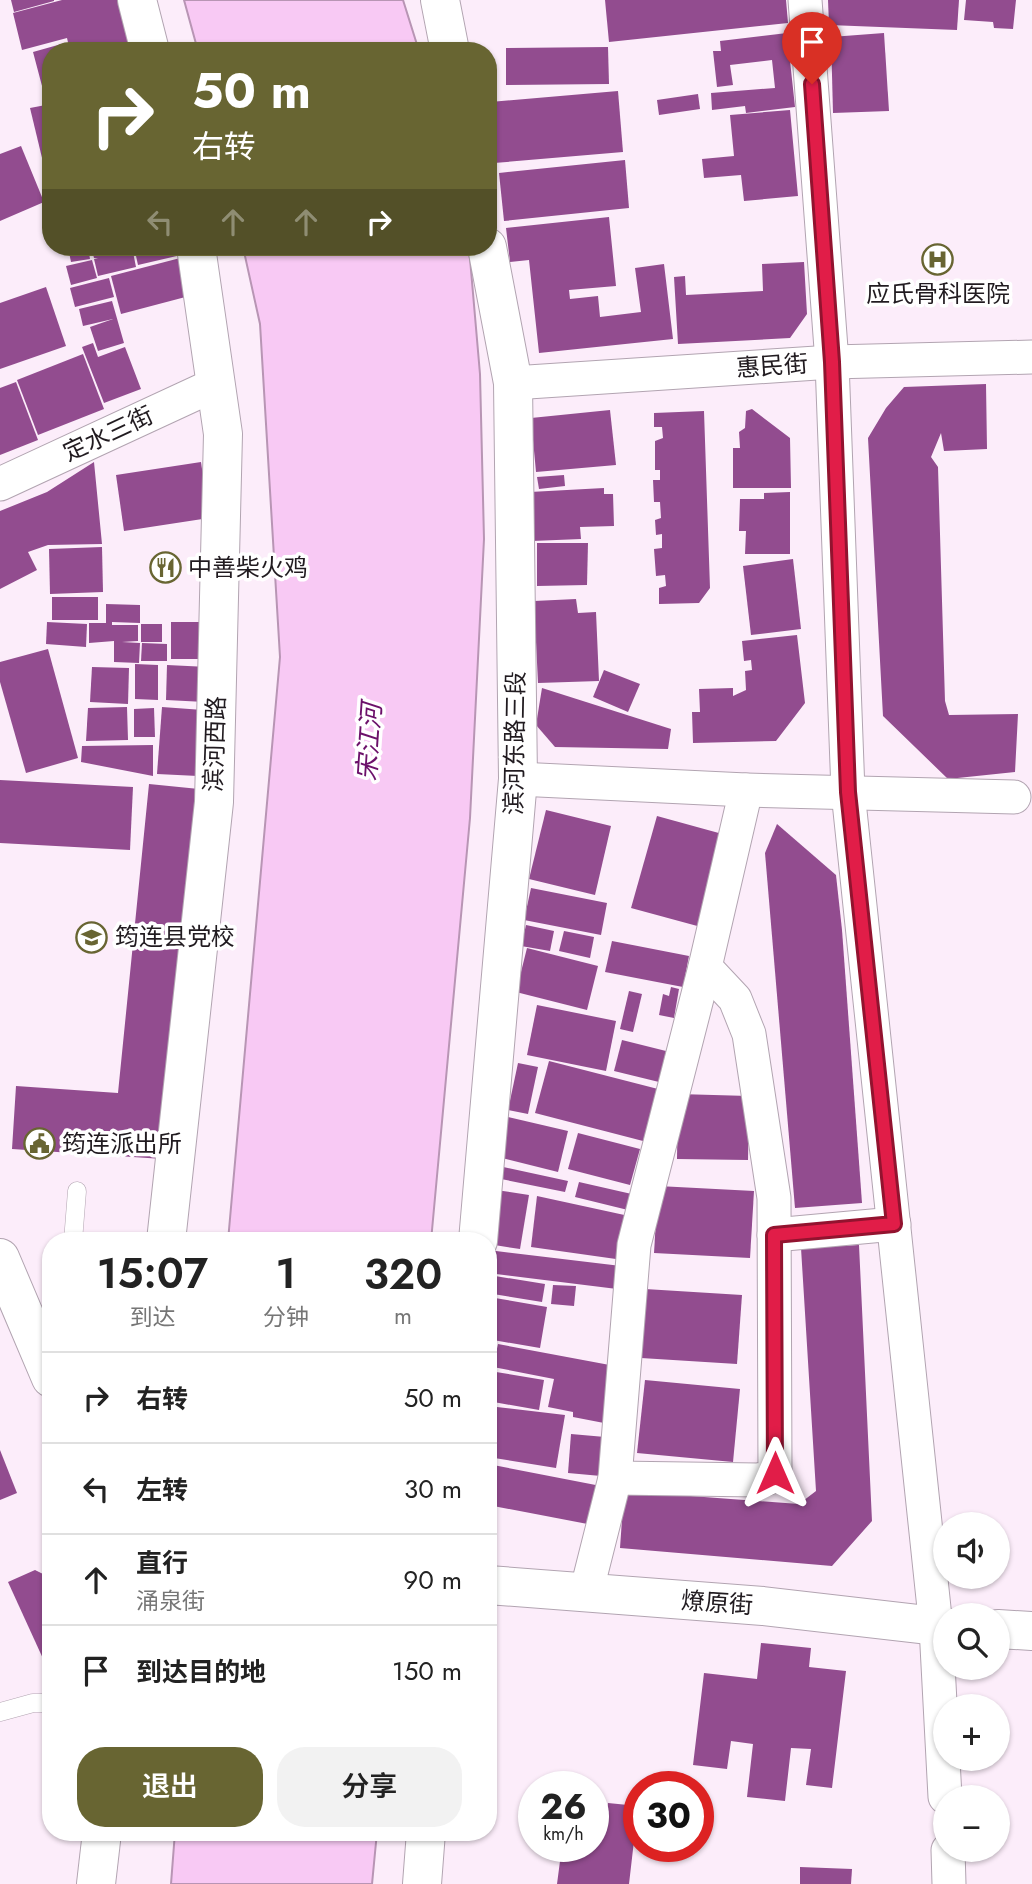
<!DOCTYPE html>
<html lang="zh">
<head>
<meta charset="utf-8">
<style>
	:root { --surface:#fff; --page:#f2f2f2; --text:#222; --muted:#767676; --line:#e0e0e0; --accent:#686532 }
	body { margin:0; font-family:Jost,"Noto Sans SC",sans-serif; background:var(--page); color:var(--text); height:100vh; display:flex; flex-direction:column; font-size:26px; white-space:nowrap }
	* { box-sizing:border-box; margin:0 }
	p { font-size:23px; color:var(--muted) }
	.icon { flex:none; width:38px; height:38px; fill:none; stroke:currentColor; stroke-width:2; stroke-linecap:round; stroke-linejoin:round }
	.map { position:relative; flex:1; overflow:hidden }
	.side { position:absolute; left:42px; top:1232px; width:455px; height:609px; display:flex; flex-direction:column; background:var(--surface); border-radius:28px; box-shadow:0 2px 5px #0004 }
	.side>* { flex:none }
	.guide { position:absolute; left:42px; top:42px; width:455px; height:214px; border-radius:28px; box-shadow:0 2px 5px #0004; background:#686532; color:#fff; overflow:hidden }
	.fabs { position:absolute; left:933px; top:1512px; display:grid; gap:14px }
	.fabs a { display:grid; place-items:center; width:77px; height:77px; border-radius:50%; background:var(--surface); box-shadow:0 2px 5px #0004; font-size:35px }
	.speed { position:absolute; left:518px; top:1771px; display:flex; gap:14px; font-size:35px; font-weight:700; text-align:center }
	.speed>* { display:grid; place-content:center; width:91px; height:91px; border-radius:50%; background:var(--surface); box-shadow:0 2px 5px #0004; line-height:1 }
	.speed small { font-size:18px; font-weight:400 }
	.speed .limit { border:10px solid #d22; background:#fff; color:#111 }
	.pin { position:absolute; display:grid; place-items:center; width:60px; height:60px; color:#fff; margin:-72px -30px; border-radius:50% 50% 50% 0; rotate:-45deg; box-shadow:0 0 7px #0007 }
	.pin .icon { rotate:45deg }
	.me { position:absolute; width:77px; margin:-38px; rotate:0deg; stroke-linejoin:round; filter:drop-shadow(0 0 5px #0008) }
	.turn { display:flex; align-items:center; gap:24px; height:147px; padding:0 35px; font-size:32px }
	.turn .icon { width:91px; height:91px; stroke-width:2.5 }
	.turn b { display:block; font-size:49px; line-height:60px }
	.lanes { display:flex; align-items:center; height:66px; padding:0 35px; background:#0003; justify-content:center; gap:35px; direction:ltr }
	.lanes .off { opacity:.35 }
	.eta { display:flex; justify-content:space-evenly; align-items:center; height:119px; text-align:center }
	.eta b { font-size:42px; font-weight:600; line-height:49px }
	.primary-button { display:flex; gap:14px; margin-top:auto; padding:14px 35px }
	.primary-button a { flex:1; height:80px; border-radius:28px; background:var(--accent); color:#fff; font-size:28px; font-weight:600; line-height:80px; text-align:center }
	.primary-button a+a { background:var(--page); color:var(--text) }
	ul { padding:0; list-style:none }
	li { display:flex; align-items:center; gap:21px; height:91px; padding:0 35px; border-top:2px solid var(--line) }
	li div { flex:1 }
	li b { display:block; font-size:26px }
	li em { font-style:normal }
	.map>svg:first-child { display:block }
	.water { fill:#f8c9f4; stroke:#b895b4; stroke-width:2 }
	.building { fill:#924c8f }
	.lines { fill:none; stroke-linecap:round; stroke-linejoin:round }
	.lane-casing { stroke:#b2a4b1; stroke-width:19 }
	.street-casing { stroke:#b2a4b1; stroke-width:35 }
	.secondary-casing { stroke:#b2a4b1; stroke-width:40 }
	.lane { stroke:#fff; stroke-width:18 }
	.street { stroke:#fff; stroke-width:33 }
	.secondary { stroke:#fff; stroke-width:38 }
	.route-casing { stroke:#92132f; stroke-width:18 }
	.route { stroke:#e11d48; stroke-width:12 }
	.labels { text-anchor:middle; stroke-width:7; stroke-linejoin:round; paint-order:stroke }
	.poi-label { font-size:24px; fill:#211b20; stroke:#fff; text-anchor:start }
	.street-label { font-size:24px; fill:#211b20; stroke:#fff }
	.water-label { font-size:26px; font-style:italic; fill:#6c106a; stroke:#fff }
</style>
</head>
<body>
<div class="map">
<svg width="1032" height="1884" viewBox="0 0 1032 1884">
	<rect width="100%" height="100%" fill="#fcedfa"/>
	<g class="water">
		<path d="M184,0H403L419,51H198Z"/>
		<path d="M243,247H469L480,374L484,539L470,818L431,1241H228L280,657L260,324Z"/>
		<path d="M175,1832H377L372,1884H171Z"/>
	</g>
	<g class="building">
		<path d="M11,0H54V1L14,12Z"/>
		<path d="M62,0H128L139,51H70L67,38L22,50L13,13Z"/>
		<path d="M605,0H786L788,23L609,42Z"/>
		<path d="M828,0H959L957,30L829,25Z"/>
		<path d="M966,0H1016L1013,29L994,28L993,22L964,20Z"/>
		<path d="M787,33L795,107L746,113L745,106L712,110L711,93L775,88L772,60L730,65L733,85L717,87L713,51H721L720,41Z"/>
		<path d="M884,33L889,111L833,113L831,37Z"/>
		<path d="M65,43L67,51H51V99L46,101L33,52Z"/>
		<path d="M608,47L609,84L506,85V48Z"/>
		<path d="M618,91L623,152L494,163L490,102Z"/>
		<path d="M698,94L700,109L659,115L657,100Z"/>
		<path d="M51,104V160L43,162L30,108Z"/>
		<path d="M790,110L798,196L744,201L741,175L704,178L702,159L734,156L730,115Z"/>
		<path d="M21,146L44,202L0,221V154Z"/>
		<path d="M625,160L629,208L504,221L499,173Z"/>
		<path d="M609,217L616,286L569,290L570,299L598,296L600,317L641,312L635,268L664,264L673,339L539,353L529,260L510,262L506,228Z"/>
		<path d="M68,247H88L90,259L71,262Z"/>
		<path d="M91,247H132L136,267L98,276L94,259L98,258H94Z"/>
		<path d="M134,247H179L181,255L138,265Z"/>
		<path d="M184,257L193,295L121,314L111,276Z"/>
		<path d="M92,260L97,278L71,285L66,266Z"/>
		<path d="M804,262L807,314L790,338L678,344L674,277L685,276L686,295L763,291L762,264Z"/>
		<path d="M109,278L114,297L75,307L70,288Z"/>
		<path d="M46,287L66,346L0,369V303Z"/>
		<path d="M112,301L124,343L98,351L90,327L113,319L83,326L79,309Z"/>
		<path d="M93,343L98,357L125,347L141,389L104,403L82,347Z"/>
		<path d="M83,354L104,409L38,435L17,380Z"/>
		<path d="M16,382L38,440L0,455V388Z"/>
		<path d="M986,384L987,449L944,451L941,433L931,457L938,467L945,701L949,715L1018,714L1015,772L948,779L883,716L868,438L886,408L904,387Z"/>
		<path d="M752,409L790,438L791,488H733V448H740L739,432L745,428L746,411Z"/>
		<path d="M610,410L616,465L536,472L531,418Z"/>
		<path d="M704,411L710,588L699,603L659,604V588L666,586L665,575L656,576L654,549L662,548V534L656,535L655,520L661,518L660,502H654L653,480H660V470H655V441L663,438L662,427H654V413Z"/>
		<path d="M94,462L102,544L48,545L28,552L37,570L0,589V511L47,492Z"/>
		<path d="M201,462L209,518L124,531L116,475Z"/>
		<path d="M564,475L565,486L539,489L537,477Z"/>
		<path d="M604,488V494H613L614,526L580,527L581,539L532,541L530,492Z"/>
		<path d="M790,492V554H745L746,531H739L740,499H764V493Z"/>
		<path d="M537,543H588L587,585L537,586Z"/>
		<path d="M102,547L103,592L50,594L49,549Z"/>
		<path d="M793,559L801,629L751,635L743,566Z"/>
		<rect x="52" y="597" width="46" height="23"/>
		<path d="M576,599L578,613L596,612L599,681L538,683L534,601Z"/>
		<path d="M106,604L140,605V623L112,622V625H138V641L122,642L140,643L139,663L114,662V641L89,643V623H106Z"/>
		<path d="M47,622L87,624L86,647L46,644Z"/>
		<path d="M171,622H212L211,659H171Z"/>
		<rect x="141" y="624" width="21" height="18"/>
		<path d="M797,635L805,703L776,741L693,743L692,712H700L699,689L733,688V696L746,690L745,671L752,670L751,660L744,661L742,641Z"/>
		<path d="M142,643L167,644V661H141Z"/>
		<path d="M48,649L78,758L26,773L0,682V662Z"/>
		<path d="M135,664L158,665V700L135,699Z"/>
		<path d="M167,665L208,667L205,702L166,700Z"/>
		<path d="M92,667L129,668L128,704L90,702Z"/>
		<path d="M604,670L640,684L628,712L593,697Z"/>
		<path d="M542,688L671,729L668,749L555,747L536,725Z"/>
		<path d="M127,707L128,740L86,741L88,708Z"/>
		<path d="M162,707L203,710L198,776L157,774Z"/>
		<path d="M154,708L155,737H134V709Z"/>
		<path d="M153,745V776L81,762L82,746Z"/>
		<path d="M0,780L133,787L130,850L0,843Z"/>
		<path d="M149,784L199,789L163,1159L12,1149L16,1086L118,1093Z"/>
		<path d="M546,810L611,826L595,895L529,879Z"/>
		<path d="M657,816L726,835L701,927L631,908Z"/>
		<path d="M777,824L836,875L842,930L862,1203L795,1208L765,853Z"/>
		<path d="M531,888L607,903L601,935L524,920Z"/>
		<path d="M526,925L554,931L550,951L521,946Z"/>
		<path d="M564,931L594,937L590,958L559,951Z"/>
		<path d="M612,941L689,956L683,987L605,972Z"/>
		<path d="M527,948L598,966L587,1010L516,992Z"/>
		<path d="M671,987L679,989L674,1018L659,1015L663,994L669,996Z"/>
		<path d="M629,991L642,994L633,1032L620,1029Z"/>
		<path d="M537,1005L616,1021L606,1071L527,1055Z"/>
		<path d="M622,1040L666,1051L659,1082L614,1071Z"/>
		<path d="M549,1061L658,1089L643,1141L535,1113Z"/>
		<path d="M518,1063L538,1067L528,1114L508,1110Z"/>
		<path d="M678,1094L749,1096L748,1160L677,1159Z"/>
		<path d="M508,1117L568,1131L558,1172L498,1157Z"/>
		<path d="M578,1133L640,1149L630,1185L568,1169Z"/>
		<path d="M499,1166L568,1181L565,1192L496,1178Z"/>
		<path d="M579,1182L636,1195L632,1211L575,1197Z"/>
		<path d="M658,1186L754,1191L750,1258L654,1253Z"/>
		<path d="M496,1190L529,1195L520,1249L488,1244Z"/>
		<path d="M537,1196L629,1216L623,1260L531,1247Z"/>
		<path d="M859,1245L872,1521L832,1566L620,1548L624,1491L799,1504L816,1491L801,1248Z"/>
		<path d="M488,1250L621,1266L617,1289L488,1273Z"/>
		<path d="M495,1276L545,1284L542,1302L493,1294Z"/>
		<path d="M553,1285L576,1286L574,1306L551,1304Z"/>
		<path d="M645,1289L742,1295L737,1364L641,1358Z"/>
		<path d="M489,1297L547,1307L540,1348L493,1340V1336L488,1335Z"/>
		<path d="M498,1344L615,1366L604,1423L573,1417V1412L548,1407L554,1379L493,1367Z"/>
		<path d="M490,1371L544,1380L539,1410L488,1401Z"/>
		<path d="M645,1380L740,1389L733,1462L637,1453Z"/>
		<path d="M488,1406L565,1415L556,1468L488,1457Z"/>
		<path d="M571,1434L605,1437L601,1476L568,1473Z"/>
		<path d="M0,1450L17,1493L0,1500Z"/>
		<path d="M488,1464L606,1487L598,1526L488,1505Z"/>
		<path d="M35,1570L49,1577L51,1580V1660L45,1663L8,1582Z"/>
		<path d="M761,1643L811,1648L809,1667L846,1671L832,1788L806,1785L811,1749L791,1748L785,1801L747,1797L753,1744L731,1741L727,1769L693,1765L704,1673L757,1679Z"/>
		<path d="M608,1803L638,1806L629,1884H557L562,1846H593V1831L605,1833Z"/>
		<path d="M800,1867L852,1869L851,1884H800Z"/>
	</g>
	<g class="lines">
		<defs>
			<g id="lane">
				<path d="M73,1241L77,1191"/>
				<path d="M0,1712L33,1703H51"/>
			</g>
			<g id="street">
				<path d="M805,0L832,362L848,792L936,1627L945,1797"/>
				<path d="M513,383L832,362L1032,357"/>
				<path d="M0,484L216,384"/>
				<path d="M518,779L746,790L1014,797"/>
				<path d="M774,1235L894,1224"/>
				<path d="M615,1478L758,1480L768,1478L775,1473L774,1198L749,1034L735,999L705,967"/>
				<path d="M586,1593L615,1478L634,1245L705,967L746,790"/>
				<path d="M948,1850L949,1884"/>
			</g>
			<g id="secondary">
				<path d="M137,0L150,51"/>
				<path d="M440,0L450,51"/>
				<path d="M166,1241L214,802L223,434L196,247"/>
				<path d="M478,1241L518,779L513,383L487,247"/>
				<path d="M0,1258L51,1378"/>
				<path d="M488,1585L763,1606L945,1627"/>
				<path d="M998,1629L1032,1631"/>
				<path d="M96,1884L102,1832"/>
				<path d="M422,1884L426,1832"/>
			</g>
		</defs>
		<use href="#lane" class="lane-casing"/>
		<use href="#street" class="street-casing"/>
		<use href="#secondary" class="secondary-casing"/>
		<use href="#lane" class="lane"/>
		<use href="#street" class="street"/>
		<use href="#secondary" class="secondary"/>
	</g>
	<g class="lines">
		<defs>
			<path id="route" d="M775,1473L774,1235L894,1224L848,792L832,362L812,84"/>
		</defs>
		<use href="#route" class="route-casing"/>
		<use href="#route" class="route"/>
	</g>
	<defs>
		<symbol id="hospital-ring" viewBox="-11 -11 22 22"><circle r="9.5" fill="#fff" stroke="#686532" stroke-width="1.5"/><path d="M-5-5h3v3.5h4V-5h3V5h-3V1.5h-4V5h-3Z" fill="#686532"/></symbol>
		<symbol id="restaurant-ring" viewBox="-11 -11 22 22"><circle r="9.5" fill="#fff" stroke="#686532" stroke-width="1.5"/><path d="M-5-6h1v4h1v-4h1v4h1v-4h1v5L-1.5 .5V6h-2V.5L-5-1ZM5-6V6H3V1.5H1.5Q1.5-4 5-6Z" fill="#686532"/></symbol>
		<symbol id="school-ring" viewBox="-11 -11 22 22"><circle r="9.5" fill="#fff" stroke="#686532" stroke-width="1.5"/><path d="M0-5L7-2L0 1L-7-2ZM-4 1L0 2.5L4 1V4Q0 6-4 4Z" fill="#686532"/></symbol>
		<symbol id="civic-ring" viewBox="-11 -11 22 22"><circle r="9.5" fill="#fff" stroke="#686532" stroke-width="1.5"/><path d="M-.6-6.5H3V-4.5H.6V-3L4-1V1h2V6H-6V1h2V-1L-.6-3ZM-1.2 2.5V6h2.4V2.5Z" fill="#686532"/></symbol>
	</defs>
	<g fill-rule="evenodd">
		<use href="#hospital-ring" x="920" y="242" width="35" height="35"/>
		<use href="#restaurant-ring" x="148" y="550" width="35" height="35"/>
		<use href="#school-ring" x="74" y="920" width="35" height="35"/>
		<use href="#civic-ring" x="22" y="1126" width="35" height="35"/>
	</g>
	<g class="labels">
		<g class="poi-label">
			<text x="938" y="302" text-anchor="middle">应氏骨科医院</text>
			<text x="188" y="576">中善柴火鸡</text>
			<text x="115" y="945">筠连县党校</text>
			<text x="62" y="1152">筠连派出所</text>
		</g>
		<g class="street-label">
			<text transform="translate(772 366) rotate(-4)" y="8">惠民街</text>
			<text transform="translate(108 434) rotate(-25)" y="8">定水三街</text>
			<text transform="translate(515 743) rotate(-89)" y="8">滨河东路三段</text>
			<text transform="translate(215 744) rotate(-88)" y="8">滨河西路</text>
			<text transform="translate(717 1603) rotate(4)" y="8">燎原街</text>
		</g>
		<g class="water-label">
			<text transform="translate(369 742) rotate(-86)" y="9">宋江河</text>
		</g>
	</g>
</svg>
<div class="fabs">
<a><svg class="icon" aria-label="sound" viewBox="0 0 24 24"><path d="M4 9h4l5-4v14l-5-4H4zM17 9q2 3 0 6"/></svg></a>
<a><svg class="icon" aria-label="search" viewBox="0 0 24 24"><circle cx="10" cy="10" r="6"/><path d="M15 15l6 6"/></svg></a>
<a>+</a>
<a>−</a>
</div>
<div class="speed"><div>26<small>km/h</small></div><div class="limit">30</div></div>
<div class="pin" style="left:812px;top:84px;background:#d93025"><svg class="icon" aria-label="arrive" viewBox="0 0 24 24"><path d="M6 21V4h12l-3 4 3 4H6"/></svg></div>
<svg class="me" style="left:775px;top:1473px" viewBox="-20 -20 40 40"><path d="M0-17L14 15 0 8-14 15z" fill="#e11d48" stroke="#fff" stroke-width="4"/></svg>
<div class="guide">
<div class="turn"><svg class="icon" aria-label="right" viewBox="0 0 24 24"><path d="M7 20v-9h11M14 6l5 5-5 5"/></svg><div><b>50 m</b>右转</div></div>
<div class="lanes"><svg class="icon off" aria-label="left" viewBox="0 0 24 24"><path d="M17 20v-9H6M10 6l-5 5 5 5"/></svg><svg class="icon off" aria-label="ahead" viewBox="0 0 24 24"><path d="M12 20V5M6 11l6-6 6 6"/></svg><svg class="icon off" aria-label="ahead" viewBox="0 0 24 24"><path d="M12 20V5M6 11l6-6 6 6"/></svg><svg class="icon" aria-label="right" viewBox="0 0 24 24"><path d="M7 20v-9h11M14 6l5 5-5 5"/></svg></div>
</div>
<section class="side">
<div class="eta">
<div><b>15:07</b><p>到达</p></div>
<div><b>1</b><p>分钟</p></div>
<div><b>320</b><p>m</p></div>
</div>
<ul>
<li><svg class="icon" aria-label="right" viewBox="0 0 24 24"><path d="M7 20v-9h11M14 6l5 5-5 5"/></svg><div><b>右转</b></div><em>50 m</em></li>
<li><svg class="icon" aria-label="left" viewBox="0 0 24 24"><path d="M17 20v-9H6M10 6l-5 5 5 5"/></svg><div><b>左转</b></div><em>30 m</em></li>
<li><svg class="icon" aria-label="ahead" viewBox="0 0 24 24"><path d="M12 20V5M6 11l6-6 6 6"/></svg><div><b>直行</b><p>涌泉街</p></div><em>90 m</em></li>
<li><svg class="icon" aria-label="arrive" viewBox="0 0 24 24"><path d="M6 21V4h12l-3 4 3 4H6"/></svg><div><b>到达目的地</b></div><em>150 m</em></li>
</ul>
<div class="primary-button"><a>退出</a><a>分享</a></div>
</section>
</div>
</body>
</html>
